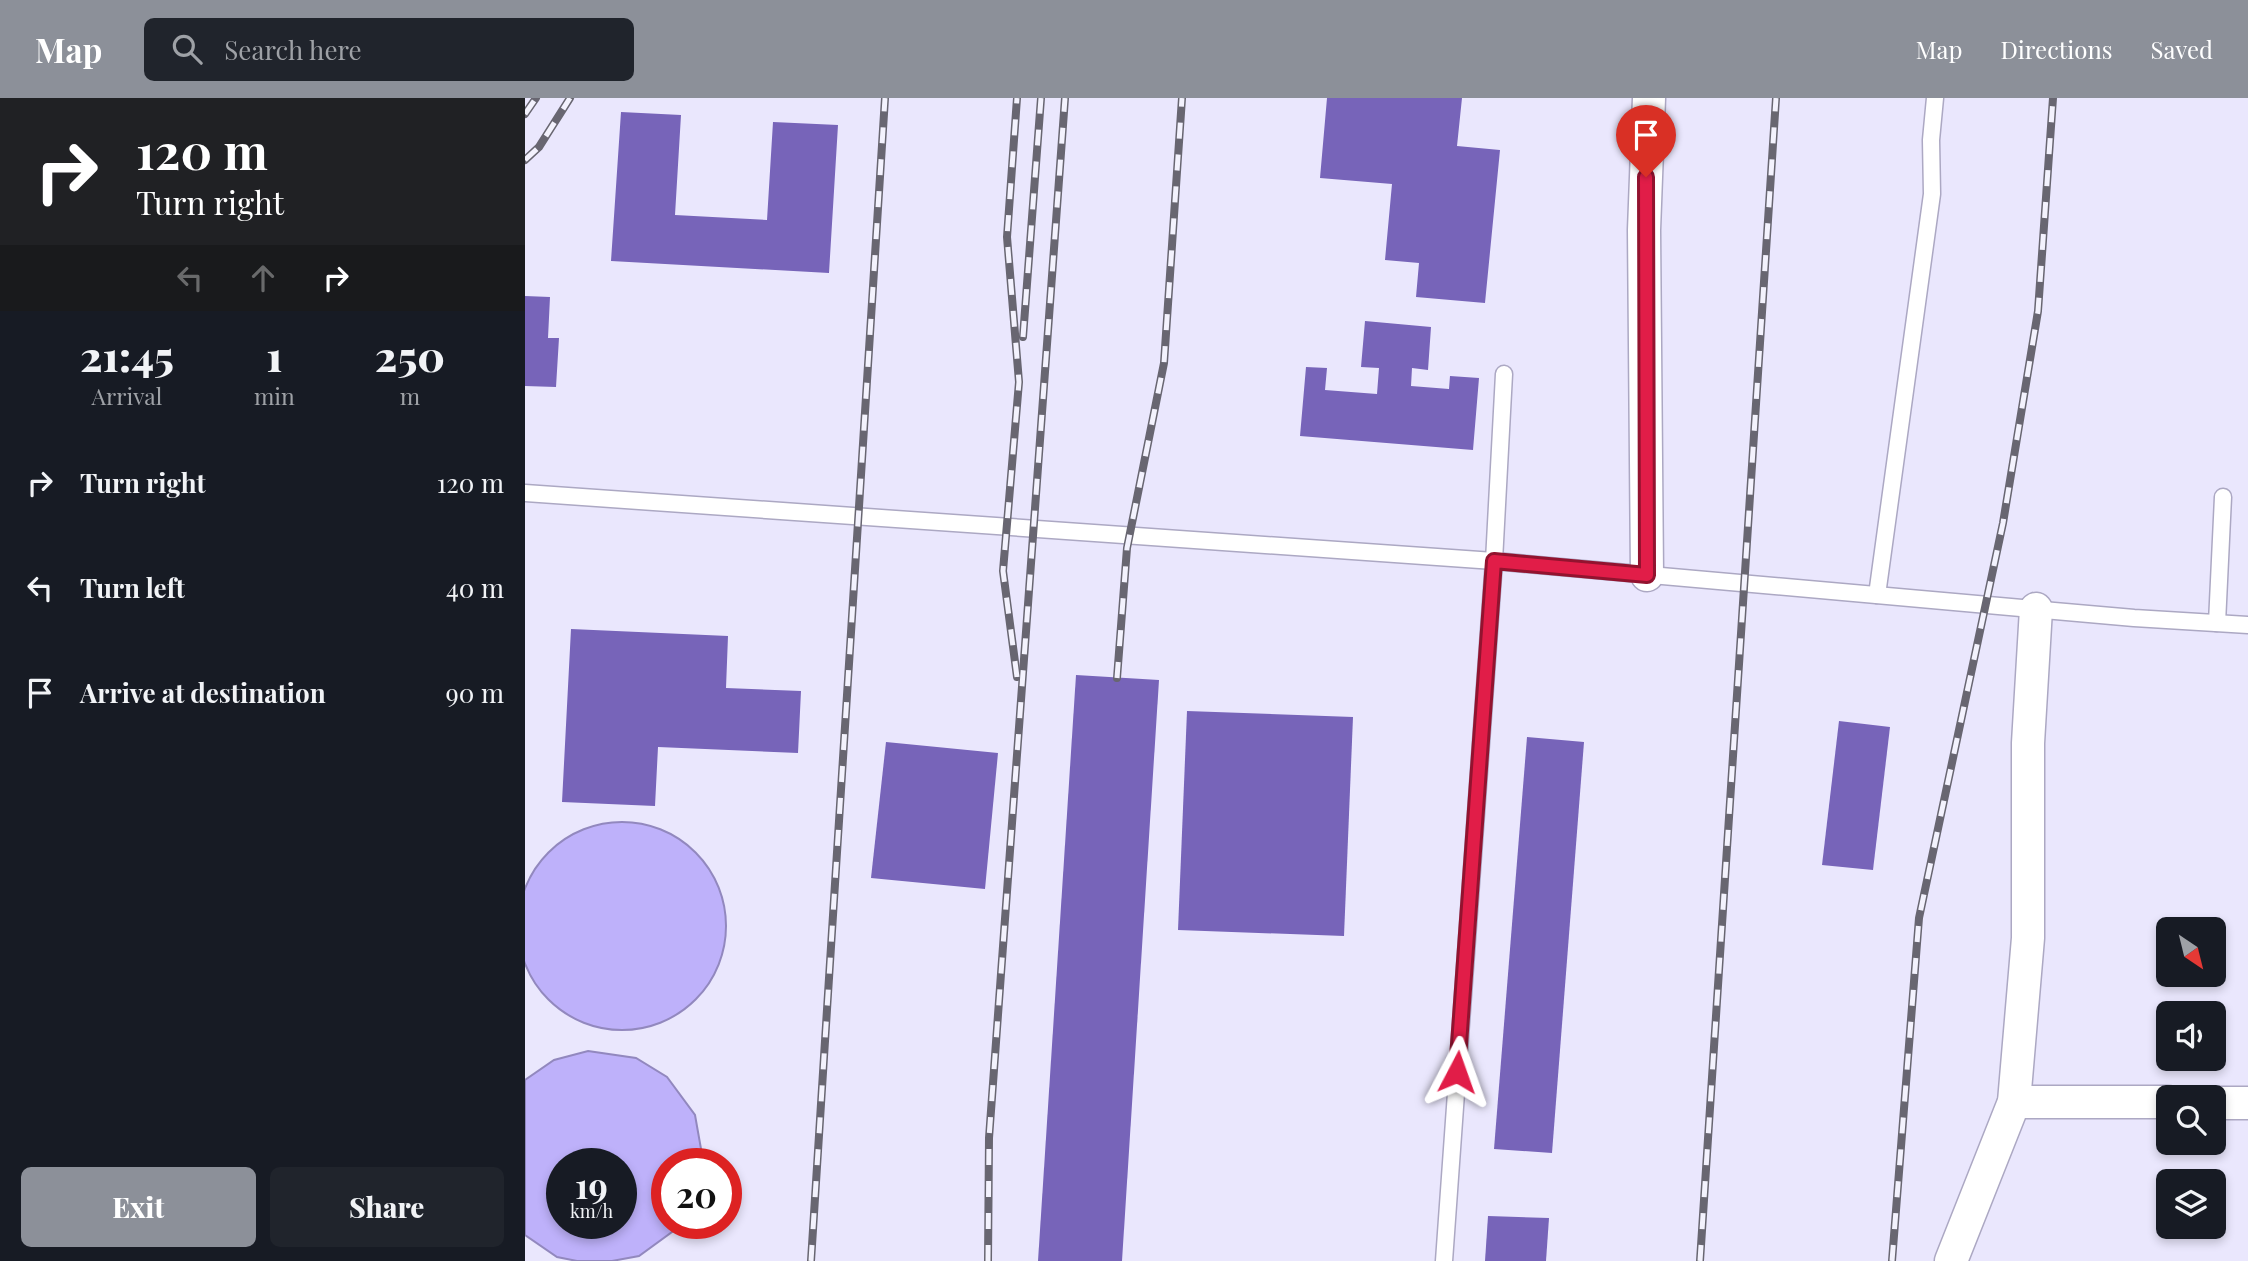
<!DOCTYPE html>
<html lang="en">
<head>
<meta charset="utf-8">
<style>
	:root { --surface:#171b24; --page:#20242c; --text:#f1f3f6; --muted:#9ea1a6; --accent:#8c9099 }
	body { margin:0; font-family:"Playfair Display",serif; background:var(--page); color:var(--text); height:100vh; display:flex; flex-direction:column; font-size:26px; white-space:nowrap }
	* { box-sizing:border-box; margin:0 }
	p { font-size:23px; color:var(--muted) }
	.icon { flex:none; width:38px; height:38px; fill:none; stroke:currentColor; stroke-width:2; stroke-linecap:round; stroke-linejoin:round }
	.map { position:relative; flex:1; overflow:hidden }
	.details { display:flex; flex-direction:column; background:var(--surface); width:525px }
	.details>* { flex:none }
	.hud { background:#202124; color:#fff; overflow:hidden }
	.needle { width:46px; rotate:145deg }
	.controls { position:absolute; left:1631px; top:819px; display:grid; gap:14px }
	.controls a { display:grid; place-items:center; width:70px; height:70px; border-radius:10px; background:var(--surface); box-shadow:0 4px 10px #0003; font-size:35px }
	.speed { position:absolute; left:21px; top:1050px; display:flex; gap:14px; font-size:35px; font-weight:700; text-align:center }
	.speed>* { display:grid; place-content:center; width:91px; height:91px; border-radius:50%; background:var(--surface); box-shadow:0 4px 10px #0003; line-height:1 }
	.speed small { font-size:18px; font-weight:400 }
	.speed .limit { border:10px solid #d22; background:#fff; color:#111 }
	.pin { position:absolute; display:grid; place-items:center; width:60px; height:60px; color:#fff; margin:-72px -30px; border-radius:50% 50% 50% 0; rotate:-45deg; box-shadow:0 0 7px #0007 }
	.pin .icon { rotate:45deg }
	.me { position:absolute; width:77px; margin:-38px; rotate:4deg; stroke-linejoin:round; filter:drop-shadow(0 0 5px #0008) }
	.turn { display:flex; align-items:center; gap:24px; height:147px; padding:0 21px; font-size:32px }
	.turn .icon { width:91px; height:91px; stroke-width:2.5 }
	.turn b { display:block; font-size:49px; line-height:60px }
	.lanes { display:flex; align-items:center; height:66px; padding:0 21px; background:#0003; justify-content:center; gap:35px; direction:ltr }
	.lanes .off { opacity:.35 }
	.eta { display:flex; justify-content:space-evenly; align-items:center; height:119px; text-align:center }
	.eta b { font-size:42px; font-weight:800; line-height:49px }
	.action { display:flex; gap:14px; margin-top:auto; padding:14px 21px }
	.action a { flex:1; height:80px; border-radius:10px; background:var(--accent); color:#fff; font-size:28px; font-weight:800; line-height:80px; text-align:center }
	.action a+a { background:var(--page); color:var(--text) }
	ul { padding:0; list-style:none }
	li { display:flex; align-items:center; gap:21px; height:105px; padding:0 21px }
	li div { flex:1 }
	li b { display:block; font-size:26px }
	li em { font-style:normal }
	header { display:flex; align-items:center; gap:42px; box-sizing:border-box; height:98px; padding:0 35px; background:var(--accent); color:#fff }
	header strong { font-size:33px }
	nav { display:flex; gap:38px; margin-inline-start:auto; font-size:24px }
	.search { width:490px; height:63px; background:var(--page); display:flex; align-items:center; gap:18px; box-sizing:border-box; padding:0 24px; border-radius:10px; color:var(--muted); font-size:26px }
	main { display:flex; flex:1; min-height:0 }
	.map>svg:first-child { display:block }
	.built { fill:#eae7fd; fill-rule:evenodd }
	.water { fill:#beb1fa; stroke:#9288be; stroke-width:2; fill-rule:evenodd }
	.building { fill:#7764b9 }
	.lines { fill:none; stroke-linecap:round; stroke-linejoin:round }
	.lane-casing { stroke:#aca8c3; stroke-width:19 }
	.street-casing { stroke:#aca8c3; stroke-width:35 }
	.lane { stroke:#fff; stroke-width:16 }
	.street { stroke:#fff; stroke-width:32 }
	.rail-casing { stroke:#686671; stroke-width:8 }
	.rail { stroke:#f3f2fd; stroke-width:5; stroke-dasharray:16; stroke-linecap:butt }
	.route-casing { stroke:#92132f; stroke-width:18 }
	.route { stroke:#e11d48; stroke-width:12 }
</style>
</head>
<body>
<header>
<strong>Map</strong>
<div class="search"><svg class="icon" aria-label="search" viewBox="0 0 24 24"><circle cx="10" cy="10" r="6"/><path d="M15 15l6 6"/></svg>Search here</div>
<nav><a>Map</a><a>Directions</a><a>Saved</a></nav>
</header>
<main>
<section class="details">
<div class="hud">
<div class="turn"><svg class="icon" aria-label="right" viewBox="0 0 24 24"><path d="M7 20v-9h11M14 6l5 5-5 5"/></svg><div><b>120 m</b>Turn right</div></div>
<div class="lanes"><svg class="icon off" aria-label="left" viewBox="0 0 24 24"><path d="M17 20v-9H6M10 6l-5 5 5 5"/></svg><svg class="icon off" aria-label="ahead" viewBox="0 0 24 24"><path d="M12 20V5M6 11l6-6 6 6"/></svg><svg class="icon" aria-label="right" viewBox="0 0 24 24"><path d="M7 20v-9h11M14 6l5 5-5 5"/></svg></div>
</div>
<div class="eta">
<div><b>21:45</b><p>Arrival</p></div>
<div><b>1</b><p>min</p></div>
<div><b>250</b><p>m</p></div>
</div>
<ul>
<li><svg class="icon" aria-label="right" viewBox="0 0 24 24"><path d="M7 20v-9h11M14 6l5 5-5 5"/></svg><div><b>Turn right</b></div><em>120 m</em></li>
<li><svg class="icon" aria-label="left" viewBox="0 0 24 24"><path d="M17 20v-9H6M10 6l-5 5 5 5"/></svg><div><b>Turn left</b></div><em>40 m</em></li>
<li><svg class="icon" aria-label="arrive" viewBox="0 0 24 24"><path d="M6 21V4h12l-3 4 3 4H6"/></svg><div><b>Arrive at destination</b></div><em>90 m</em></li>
</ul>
<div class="action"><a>Exit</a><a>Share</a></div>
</section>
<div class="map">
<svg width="1723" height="1163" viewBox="0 0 1723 1163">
	<rect width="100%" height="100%" fill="#f3f2fd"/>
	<path class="built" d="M0,0H1723V1163H0ZM1643,831H1689V877H1643ZM1643,915H1689V961H1643ZM1643,999H1689V1045H1643ZM37,1066H96V1125H37ZM142,1066H201V1125H142ZM1643,1083H1689V1129H1643Z"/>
	<g class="water">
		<circle cx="97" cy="828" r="104"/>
		<path d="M63,953L111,960L142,979L170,1017L178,1062V1066H142V1125H154L151,1131L114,1158L87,1163H52L32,1159L0,1137V982L29,962ZM37,1066H96V1125H37Z"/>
	</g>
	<g class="building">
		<path d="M802,0H937L932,48L975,52L960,205L891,199L894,165L860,162L867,86L795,80Z"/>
		<path d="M96,14L156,17L150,117L242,122L248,24L313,27L304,175L86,163Z"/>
		<path d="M0,198L25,199L23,240H34L31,289L0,288Z"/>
		<path d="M840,223L906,229L903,272L887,270L886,288L924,291L925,278L954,280L948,352L775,338L781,269L802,270L800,292L852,296L854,270L836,269Z"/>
		<path d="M46,531L203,538L201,590L276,593L273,655L133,649L130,708L37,704Z"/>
		<path d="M551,577L634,582L597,1163H513Z"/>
		<path d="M662,613L828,619L819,838L653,832Z"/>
		<path d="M1314,623L1365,629L1348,772L1297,767Z"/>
		<path d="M1002,639L1059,644L1027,1055L969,1051Z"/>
		<path d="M361,644L473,655L460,791L346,780Z"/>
		<path d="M963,1118L1024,1120L1021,1163H960Z"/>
	</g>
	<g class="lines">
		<defs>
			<g id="lane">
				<path d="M0,395L969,463L1609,520L1723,527"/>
				<path d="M1352,497L1407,96L1406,42L1410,0"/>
				<path d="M1692,525L1698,399"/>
				<path d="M919,1163L969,463L979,276"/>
			</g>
			<g id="street">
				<path d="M1122,477L1119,132L1124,0"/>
				<path d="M1489,1004H1643"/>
				<path d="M1689,1005H1723"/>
				<path d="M1426,1163L1489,1004L1503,840V645L1511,511"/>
			</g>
		</defs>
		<use href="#lane" class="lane-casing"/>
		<use href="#street" class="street-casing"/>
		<use href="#lane" class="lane"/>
		<use href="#street" class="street"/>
		<defs>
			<g id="rail">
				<path d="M0,16L11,0"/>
				<path d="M0,62L14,49L45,0"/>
				<path d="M498,239L516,0"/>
				<path d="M492,579L478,473L494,284L482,139L492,0"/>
				<path d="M592,580L602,450L639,265L657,0"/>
				<path d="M286,1163L360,0"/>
				<path d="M463,1163L464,1040L540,0"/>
				<path d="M1175,1163L1251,0"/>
				<path d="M1367,1163L1394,820L1478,425L1513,213L1528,0"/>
			</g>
		</defs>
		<use href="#rail" class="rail-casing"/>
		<use href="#rail" class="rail"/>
	</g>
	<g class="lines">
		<defs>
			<path id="route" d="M932,974L969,463L1122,477L1121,79"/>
		</defs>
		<use href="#route" class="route-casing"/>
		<use href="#route" class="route"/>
	</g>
</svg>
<div class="controls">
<a><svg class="needle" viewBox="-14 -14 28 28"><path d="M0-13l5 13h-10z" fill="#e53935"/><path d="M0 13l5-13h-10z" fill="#9ea1a6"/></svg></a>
<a><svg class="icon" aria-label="sound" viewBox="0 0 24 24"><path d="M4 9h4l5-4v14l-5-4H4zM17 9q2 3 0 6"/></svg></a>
<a><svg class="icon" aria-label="search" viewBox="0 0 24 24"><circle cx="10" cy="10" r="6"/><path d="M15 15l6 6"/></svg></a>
<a><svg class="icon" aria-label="layers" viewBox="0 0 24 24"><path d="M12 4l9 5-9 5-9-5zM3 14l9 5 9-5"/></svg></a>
</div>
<div class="speed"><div>19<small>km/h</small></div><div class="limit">20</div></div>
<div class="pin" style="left:1121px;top:79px;background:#d93025"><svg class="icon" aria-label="arrive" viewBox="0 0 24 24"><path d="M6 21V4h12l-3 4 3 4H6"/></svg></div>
<svg class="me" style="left:932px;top:974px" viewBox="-20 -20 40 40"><path d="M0-17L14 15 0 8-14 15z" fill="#e11d48" stroke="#fff" stroke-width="4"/></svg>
</div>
</main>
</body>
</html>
